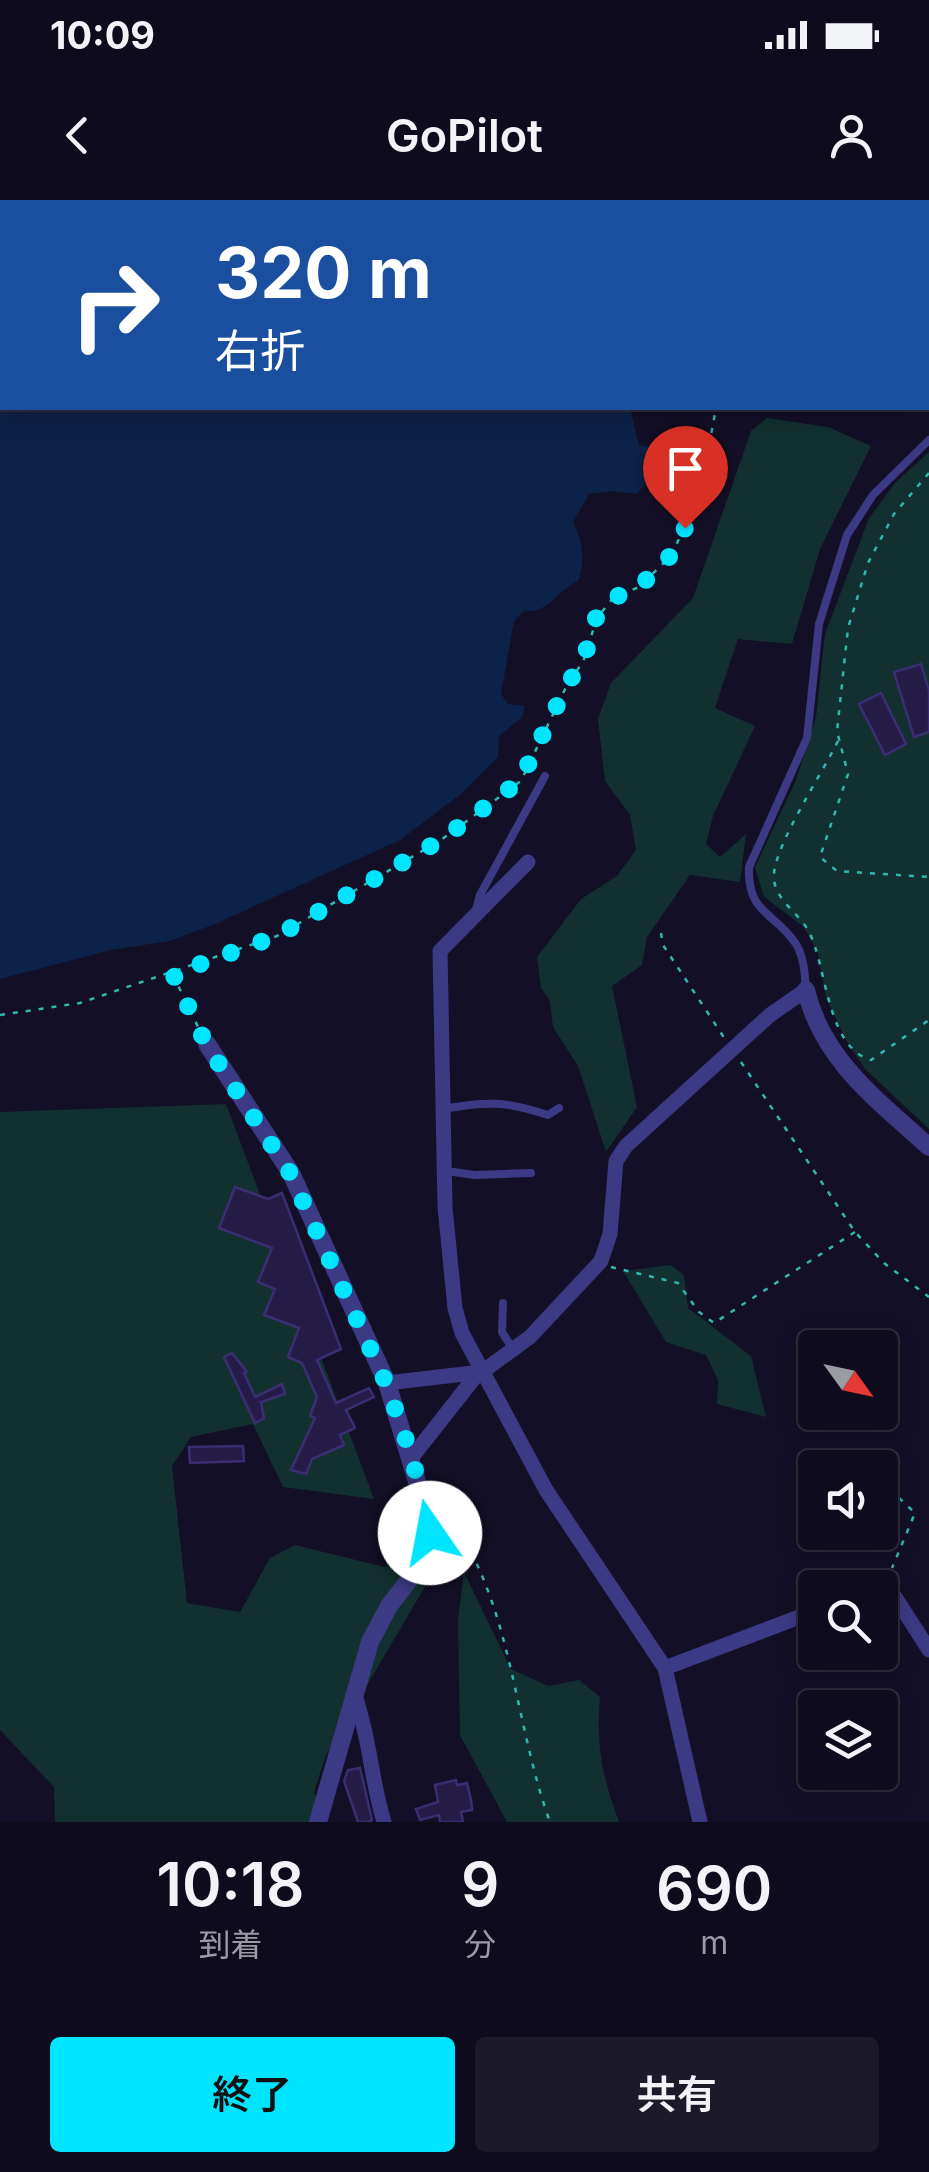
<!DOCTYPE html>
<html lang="ja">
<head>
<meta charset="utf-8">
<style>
	:root { --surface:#0e0b1c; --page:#1c1929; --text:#f1f3f6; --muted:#9b9ba3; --line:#2e2b3b; --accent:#00e5ff }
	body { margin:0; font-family:Inter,"Noto Sans JP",sans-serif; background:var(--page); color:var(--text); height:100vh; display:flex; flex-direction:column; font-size:38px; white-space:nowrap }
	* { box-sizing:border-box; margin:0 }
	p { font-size:32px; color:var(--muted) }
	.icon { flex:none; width:55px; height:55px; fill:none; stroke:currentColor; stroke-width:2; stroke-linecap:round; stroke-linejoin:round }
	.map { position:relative; height:1622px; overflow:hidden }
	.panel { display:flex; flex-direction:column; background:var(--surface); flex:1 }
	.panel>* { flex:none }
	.banner { position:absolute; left:0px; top:0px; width:930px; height:210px; box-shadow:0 5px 25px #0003,0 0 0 2px var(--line); background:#1a4fa0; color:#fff; overflow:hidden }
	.needle { width:65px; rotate:123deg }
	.controls { position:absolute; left:798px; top:1130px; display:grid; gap:20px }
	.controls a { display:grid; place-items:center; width:100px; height:100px; border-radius:10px; background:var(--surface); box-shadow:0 5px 25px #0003,0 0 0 2px var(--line); font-size:50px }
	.pin { position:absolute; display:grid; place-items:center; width:85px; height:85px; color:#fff; margin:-102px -42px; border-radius:50% 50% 50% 0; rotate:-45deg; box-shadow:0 0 10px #0007 }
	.pin .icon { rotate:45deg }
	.me { position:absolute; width:110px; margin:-55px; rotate:348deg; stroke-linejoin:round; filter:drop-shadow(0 0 8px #0008) }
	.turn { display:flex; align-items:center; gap:35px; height:210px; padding:0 50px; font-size:45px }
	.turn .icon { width:130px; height:130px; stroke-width:2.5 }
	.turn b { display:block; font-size:70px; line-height:85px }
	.eta { display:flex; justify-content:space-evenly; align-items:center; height:170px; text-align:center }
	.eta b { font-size:60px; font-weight:600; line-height:70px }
	.primary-button { display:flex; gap:20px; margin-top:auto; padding:20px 50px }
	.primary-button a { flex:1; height:115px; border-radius:10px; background:var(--accent); color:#111; font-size:40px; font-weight:600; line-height:115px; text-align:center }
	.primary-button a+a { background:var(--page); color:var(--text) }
	.status { display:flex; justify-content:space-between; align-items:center; height:70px; padding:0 50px; background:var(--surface); direction:ltr }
	.status svg { height:28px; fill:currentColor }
	header { display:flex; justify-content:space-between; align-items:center; height:130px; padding:0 50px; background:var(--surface); font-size:45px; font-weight:600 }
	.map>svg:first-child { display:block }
	.green { fill:#12302f }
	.water { fill:#0c2248 }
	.building { fill:#241b47; stroke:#3b2d73; stroke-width:2.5 }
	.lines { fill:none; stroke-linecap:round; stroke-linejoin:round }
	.path { stroke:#2fb8b0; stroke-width:2.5; stroke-dasharray:5 8; stroke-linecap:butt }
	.service { stroke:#3d3a85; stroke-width:8 }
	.minor { stroke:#3d3a85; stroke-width:15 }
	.tertiary { stroke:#3d3a85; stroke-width:18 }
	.route { stroke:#00e5ff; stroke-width:18; stroke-dasharray:0 32.4 }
</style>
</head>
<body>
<div class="status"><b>10:09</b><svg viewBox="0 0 49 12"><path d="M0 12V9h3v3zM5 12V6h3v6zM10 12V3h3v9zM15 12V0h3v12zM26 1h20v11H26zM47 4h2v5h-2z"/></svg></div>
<header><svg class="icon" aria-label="back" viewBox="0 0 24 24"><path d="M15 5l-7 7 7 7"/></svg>GoPilot<svg class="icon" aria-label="person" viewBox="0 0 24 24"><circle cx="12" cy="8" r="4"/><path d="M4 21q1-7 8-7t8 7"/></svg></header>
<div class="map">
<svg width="929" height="1622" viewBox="0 0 929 1622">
	<rect width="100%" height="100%" fill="#130f26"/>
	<g class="green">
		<path d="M767,218L828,227L871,246L820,349L792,444L738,439L715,508L755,526L713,616L706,644L720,657L746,634L740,682L690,675L647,737L642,765L612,786L637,907L606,952L578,866L553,827L550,801L541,788L537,757L581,699L617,676L636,650L630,615L605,581L598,519L611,483L693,398L751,231Z"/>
		<path d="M929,252V929L865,869L847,842L826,798L818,753L804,727L764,697L755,667L796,580L816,517L825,434L869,318L895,283Z"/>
		<path d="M226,904L374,1299L283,1287L253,1224L191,1237L172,1266L187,1403L240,1412L270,1358L295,1345L384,1367L408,1362L429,1380L326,1555L314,1592L327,1622H55L54,1587L0,1530V912Z"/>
		<path d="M671,1065L684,1075L688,1108L751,1156L766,1217L717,1204L718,1180L706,1155L666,1142L623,1071Z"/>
		<path d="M464,1372L511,1469L548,1486L579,1480L600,1497C596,1546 602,1576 619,1622H507L460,1535L458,1420Z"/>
	</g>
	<path class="water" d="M0,0H709L2,2V208H630L639,245L664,249L663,262L637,294L612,291L589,294L573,322C583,343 586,360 578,381C558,390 548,414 524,411L514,421L501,494L508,504L525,506L522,517L499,536L498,557L461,594L400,640L215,724L170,741L111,750L0,779Z"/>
	<g class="building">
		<path d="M921,464L929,491V532L914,537L894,472Z"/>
		<path d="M881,493L906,544L885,555L859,504Z"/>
		<path d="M235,987L268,999L282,993L341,1149L317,1160L336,1203L369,1188L374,1197L346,1210L355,1228L340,1235L344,1245L312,1259L306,1274L291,1270L315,1218L310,1216L317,1197L302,1163L288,1157L299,1128L264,1115L275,1089L258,1082L272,1048L219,1028Z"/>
		<path d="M232,1153L247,1172L244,1173L255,1197L282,1184L285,1194L261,1202L264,1218L255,1223L224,1157Z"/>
		<path d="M243,1246L244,1261L190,1263L189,1247Z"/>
		<path d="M360,1568L372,1620L368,1622H358L344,1581L348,1570Z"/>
		<path d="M456,1580L457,1585L467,1583L471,1600L472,1610L461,1612L463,1622H440L439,1615L420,1620L416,1609L438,1602L435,1585Z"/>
	</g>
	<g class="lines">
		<g class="path">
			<path d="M877,0L879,2"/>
			<path d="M839,2L842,0"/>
			<path d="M928,98L929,99"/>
			<path d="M929,273L894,314L868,363L848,428L837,531L848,574L820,657L837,671L929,677"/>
			<path d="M838,541C823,572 776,643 774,674C772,699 799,712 809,732C827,766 826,847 871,860L929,820"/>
			<path d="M661,733L663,745L725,839"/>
			<path d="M173,775L200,831"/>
			<path d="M0,815L80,803L277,736L441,640L521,581L568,483L583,462L597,418L613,398L639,387L671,356L700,294L716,208"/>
			<path d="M741,862L855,1032L884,1063L929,1097"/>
			<path d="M611,1067L678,1083L699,1112L714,1123L855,1032"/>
			<path d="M880,1280L915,1313L892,1368"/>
			<path d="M471,1352C514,1436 518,1534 550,1622"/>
		</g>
		<g class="service">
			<path d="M476,709L480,695L545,576"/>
			<path d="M806,790C805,775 804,757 796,744C775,712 747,714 749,667L807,538L819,424L847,335L873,295L929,240"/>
			<path d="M443,909C487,901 505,901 548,915L559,908"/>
			<path d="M446,971L475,975L531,973"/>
			<path d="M503,1103L502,1132L514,1151"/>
		</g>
		<g class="minor">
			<path d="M528,662L440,751L445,1007L455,1108L462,1133L546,1290L665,1468L700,1622"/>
			<path d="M387,1183L481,1172"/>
			<path d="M412,1257L475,1177L530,1137L601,1061L610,1034L616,961L626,946L770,815L806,790"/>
			<path d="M429,1321L475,1338"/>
			<path d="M875,1388L886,1383L929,1450"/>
			<path d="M665,1468L815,1411"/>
			<path d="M355,1496C370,1538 371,1580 384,1622"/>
		</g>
		<g class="tertiary">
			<path d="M806,790C822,860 879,901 929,947"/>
			<path d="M207,844L291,973L387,1183L429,1321L427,1350L419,1367L389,1406L370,1442L318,1622"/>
		</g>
	</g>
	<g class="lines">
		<path class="route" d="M430,1333L412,1257L386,1183L290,973L206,844L173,774L277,736L441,640L520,581L568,483L583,462L596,418L613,398L639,387L670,356L685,328"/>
	</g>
</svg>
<div class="controls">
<a><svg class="needle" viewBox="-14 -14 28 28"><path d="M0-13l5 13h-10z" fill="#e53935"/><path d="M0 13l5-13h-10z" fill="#9b9ba3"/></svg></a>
<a><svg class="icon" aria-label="sound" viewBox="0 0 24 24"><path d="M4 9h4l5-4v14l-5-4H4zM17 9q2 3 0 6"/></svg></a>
<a><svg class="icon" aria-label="search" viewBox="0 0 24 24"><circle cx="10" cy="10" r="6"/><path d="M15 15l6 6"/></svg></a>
<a><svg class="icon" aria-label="layers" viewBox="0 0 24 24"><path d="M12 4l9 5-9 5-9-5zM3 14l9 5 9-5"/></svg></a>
</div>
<div class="pin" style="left:685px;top:328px;background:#d93025"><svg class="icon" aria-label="arrive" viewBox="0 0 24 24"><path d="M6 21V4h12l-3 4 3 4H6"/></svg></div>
<svg class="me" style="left:430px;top:1333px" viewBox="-20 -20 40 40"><circle r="19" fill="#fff"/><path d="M0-13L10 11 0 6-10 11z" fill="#00e5ff"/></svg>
<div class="banner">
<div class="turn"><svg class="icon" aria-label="right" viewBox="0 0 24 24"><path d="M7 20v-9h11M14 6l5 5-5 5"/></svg><div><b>320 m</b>右折</div></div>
</div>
</div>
<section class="panel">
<div class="eta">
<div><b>10:18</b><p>到着</p></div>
<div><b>9</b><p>分</p></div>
<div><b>690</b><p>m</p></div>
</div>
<div class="primary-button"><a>終了</a><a>共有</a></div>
</section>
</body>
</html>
